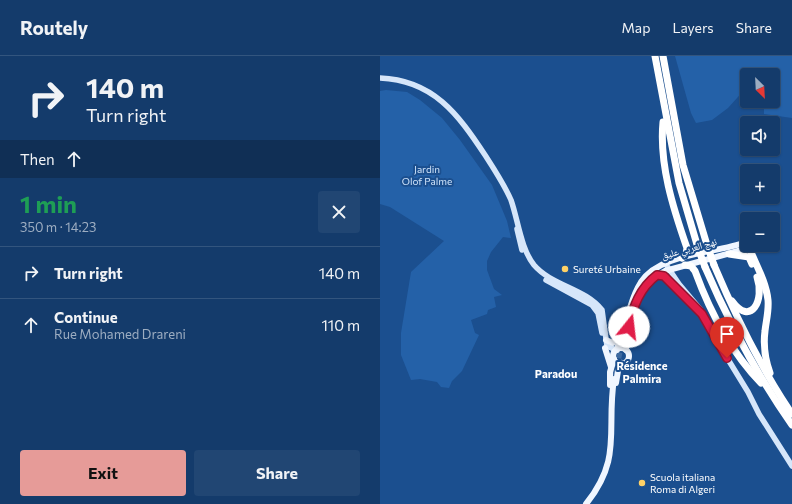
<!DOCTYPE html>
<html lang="en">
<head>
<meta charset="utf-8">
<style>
	:root { --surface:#143b6b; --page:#214673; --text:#f1f3f6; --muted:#9dadc1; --line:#33557e; --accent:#e69b98 }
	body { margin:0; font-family:Commissioner,"Noto Naskh Arabic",sans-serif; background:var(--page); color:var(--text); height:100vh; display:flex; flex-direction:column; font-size:15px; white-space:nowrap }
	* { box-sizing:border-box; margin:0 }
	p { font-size:13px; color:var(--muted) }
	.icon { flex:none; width:22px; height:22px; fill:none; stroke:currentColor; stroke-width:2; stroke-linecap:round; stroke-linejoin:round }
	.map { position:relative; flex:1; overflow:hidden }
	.panel { display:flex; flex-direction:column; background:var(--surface); width:380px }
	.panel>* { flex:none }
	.guide { background:#143b6b; color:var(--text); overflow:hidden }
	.needle { width:26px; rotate:156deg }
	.controls { position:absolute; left:360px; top:12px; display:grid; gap:8px }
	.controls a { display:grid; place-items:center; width:40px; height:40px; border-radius:4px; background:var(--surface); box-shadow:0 1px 3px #0004,0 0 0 1px var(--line); font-size:20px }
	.pin { position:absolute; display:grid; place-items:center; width:34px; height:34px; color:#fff; margin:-41px -17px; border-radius:50% 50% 50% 0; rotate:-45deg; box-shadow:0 0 4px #0007 }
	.pin .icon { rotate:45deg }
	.me { position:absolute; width:44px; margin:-22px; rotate:16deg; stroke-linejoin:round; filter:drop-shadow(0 0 3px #0008) }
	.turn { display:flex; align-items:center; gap:14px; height:84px; padding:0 20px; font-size:18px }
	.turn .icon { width:52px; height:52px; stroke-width:2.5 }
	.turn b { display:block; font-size:28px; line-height:34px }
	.then { display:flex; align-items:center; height:38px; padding:0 20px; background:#0003; gap:8px; font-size:15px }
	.round { display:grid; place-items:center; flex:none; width:42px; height:42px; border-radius:4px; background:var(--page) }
	.overview { display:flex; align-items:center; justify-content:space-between; height:68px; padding:0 20px }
	h1 { font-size:24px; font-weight:700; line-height:30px; color:#1e9e55 }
	.cta { display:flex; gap:8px; margin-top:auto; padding:8px 20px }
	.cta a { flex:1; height:46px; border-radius:4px; background:var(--accent); color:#111; font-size:16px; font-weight:700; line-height:46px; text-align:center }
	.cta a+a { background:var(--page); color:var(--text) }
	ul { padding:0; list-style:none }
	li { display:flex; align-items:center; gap:12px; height:52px; padding:0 20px; border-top:1px solid var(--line) }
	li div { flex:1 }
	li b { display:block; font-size:15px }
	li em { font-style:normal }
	header { display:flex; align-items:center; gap:24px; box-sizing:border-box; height:56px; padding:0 20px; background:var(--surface); border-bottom:1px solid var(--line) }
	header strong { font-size:19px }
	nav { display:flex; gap:22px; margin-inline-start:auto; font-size:14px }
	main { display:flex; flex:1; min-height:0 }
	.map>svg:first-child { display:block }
	.green { fill:#2461a8 }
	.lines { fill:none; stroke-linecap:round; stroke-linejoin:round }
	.primary-tunnel { stroke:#3d69a0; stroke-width:6; stroke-dasharray:6 3; stroke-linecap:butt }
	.secondary { stroke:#d6e6fa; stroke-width:5.5 }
	.primary { stroke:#f0f6ff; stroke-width:6 }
	.highway { stroke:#fff; stroke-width:7 }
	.highway-bridge { stroke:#fff; stroke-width:7 }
	.route-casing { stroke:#92132f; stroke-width:10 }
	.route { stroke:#e11d48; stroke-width:7 }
	.poi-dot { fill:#ffd166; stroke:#1b4f8f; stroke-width:1.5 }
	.labels { text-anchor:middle; stroke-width:4; stroke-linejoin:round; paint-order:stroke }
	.park-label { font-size:10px; fill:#cfe3fa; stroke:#1b4f8f }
	.street-label { font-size:10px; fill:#fff; stroke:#1b4f8f }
	.poi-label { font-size:10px; fill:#fff; stroke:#1b4f8f; text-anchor:start }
	.neighbourhood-label { font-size:11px; font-weight:bold; fill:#fff; stroke:#1b4f8f }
</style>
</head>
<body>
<header>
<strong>Routely</strong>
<nav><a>Map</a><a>Layers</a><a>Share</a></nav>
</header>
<main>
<section class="panel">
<div class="guide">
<div class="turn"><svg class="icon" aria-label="right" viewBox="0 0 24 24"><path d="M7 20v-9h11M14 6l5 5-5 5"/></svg><div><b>140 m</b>Turn right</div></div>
<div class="then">Then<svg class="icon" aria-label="ahead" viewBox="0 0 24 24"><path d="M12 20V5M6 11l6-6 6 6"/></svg></div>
</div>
<div class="overview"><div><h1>1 min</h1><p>350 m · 14:23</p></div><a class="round"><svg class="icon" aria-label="close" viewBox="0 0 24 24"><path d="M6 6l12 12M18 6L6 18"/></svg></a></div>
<ul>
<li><svg class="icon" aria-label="right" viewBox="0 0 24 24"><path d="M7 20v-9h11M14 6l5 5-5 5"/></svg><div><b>Turn right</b></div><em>140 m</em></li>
<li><svg class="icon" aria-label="ahead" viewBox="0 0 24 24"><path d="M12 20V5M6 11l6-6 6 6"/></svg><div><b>Continue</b><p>Rue Mohamed Drareni</p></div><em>110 m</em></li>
</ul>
<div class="cta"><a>Exit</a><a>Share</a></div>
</section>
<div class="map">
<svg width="412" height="448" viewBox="0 0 412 448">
	<rect width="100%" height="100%" fill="#1b4f8f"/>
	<g class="green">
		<path d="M295,0H412V62L384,58V51L387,45H393V19H367V33L366,32L348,52L332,64L316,67L311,57Z"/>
		<path d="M6,34L27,36L40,44L62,62L80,84L112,129L127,165L131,182L123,181L111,196L107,205V214L114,233L122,239L114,241L116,251L108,254L107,258L91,264L95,277L99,279L82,315L72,325L69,332L61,331L57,326L40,323L31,324L21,299V277L31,216L64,185L10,151L0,148V35Z"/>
	</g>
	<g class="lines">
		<path class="primary-tunnel" d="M235,320L241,288"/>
		<g class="secondary">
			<path d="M0,22C53,24 78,58 105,99C114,113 124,128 131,144C138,164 141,193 154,209C172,230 205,232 222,254L227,290L236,294"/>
			<path d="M137,173L142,194"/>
			<path d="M285,207L299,228L320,253L330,274L368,336L379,358L412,410"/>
			<path d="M166,224L212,249L218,257L222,277"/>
		</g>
		<g class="primary">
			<path d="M277,219L285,220L299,234"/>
			<path d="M260,235L273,222L285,215L369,192"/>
			<path d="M253,257L261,236"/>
			<path d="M243,281C247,263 251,242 261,226C281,196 336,198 366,186"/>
			<path d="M226,284L233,287L239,282"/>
			<path d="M225,292L231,311"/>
			<circle cx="241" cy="300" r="8"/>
			<path d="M237,294L241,276"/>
			<path d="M246,294L247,277"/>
			<path d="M236,327L238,315L242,307"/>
			<path d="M230,329V316L234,303"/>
			<path d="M206,448C243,402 226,374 234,323"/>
		</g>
		<g class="highway">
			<path d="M275,0L299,127L318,192"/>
			<path d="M283,0L303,109L327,189"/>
			<path d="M283,66C279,108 293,152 307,192L306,198L302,202"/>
			<path d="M368,189C375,207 386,225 388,244C389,255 386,265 385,275C383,290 385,303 390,317"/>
			<path d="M349,198L369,201L372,208"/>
			<path d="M305,209L311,210L315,215C330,256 350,295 381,327"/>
			<path d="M334,209C356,261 380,311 412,358"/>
			<path d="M325,211C349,267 377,319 412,369"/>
			<path d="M352,245C371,271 385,244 377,221"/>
		</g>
		<g class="highway-bridge">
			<path d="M327,189L334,209"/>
			<path d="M318,192L325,211"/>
		</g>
	</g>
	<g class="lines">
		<defs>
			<path id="route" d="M249,271C253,250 260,232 277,219L284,220L322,258L347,302"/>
		</defs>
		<use href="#route" class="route-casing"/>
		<use href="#route" class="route"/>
	</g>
	<g class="poi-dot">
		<circle cx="185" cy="213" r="4"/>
		<circle cx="262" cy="427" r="4"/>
	</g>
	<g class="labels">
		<g class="park-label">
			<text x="47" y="117">Jardin<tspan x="47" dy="12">Olof Palme</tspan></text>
		</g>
		<g class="street-label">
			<text transform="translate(309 192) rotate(-15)" y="4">نهج العربي عليق</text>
		</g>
		<g class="poi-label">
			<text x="193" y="217">Sureté Urbaine</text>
			<text x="270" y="425">Scuola italiana<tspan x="270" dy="12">Roma di Algeri</tspan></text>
		</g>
		<g class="neighbourhood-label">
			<text x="262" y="314">Résidence<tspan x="262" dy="13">Palmira</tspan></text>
			<text x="176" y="322">Paradou</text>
		</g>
	</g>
</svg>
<div class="controls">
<a><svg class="needle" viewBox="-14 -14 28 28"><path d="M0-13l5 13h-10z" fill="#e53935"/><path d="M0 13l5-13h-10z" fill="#9dadc1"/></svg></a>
<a><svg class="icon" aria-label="sound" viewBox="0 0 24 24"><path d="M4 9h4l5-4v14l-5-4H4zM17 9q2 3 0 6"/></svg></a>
<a>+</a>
<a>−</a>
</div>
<div class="pin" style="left:347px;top:302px;background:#d93025"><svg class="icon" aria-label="arrive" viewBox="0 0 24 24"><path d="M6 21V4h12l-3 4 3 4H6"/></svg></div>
<svg class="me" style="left:249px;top:271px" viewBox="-20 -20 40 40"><circle r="19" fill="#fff"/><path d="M0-13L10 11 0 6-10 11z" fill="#e11d48"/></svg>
</div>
</main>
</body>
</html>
